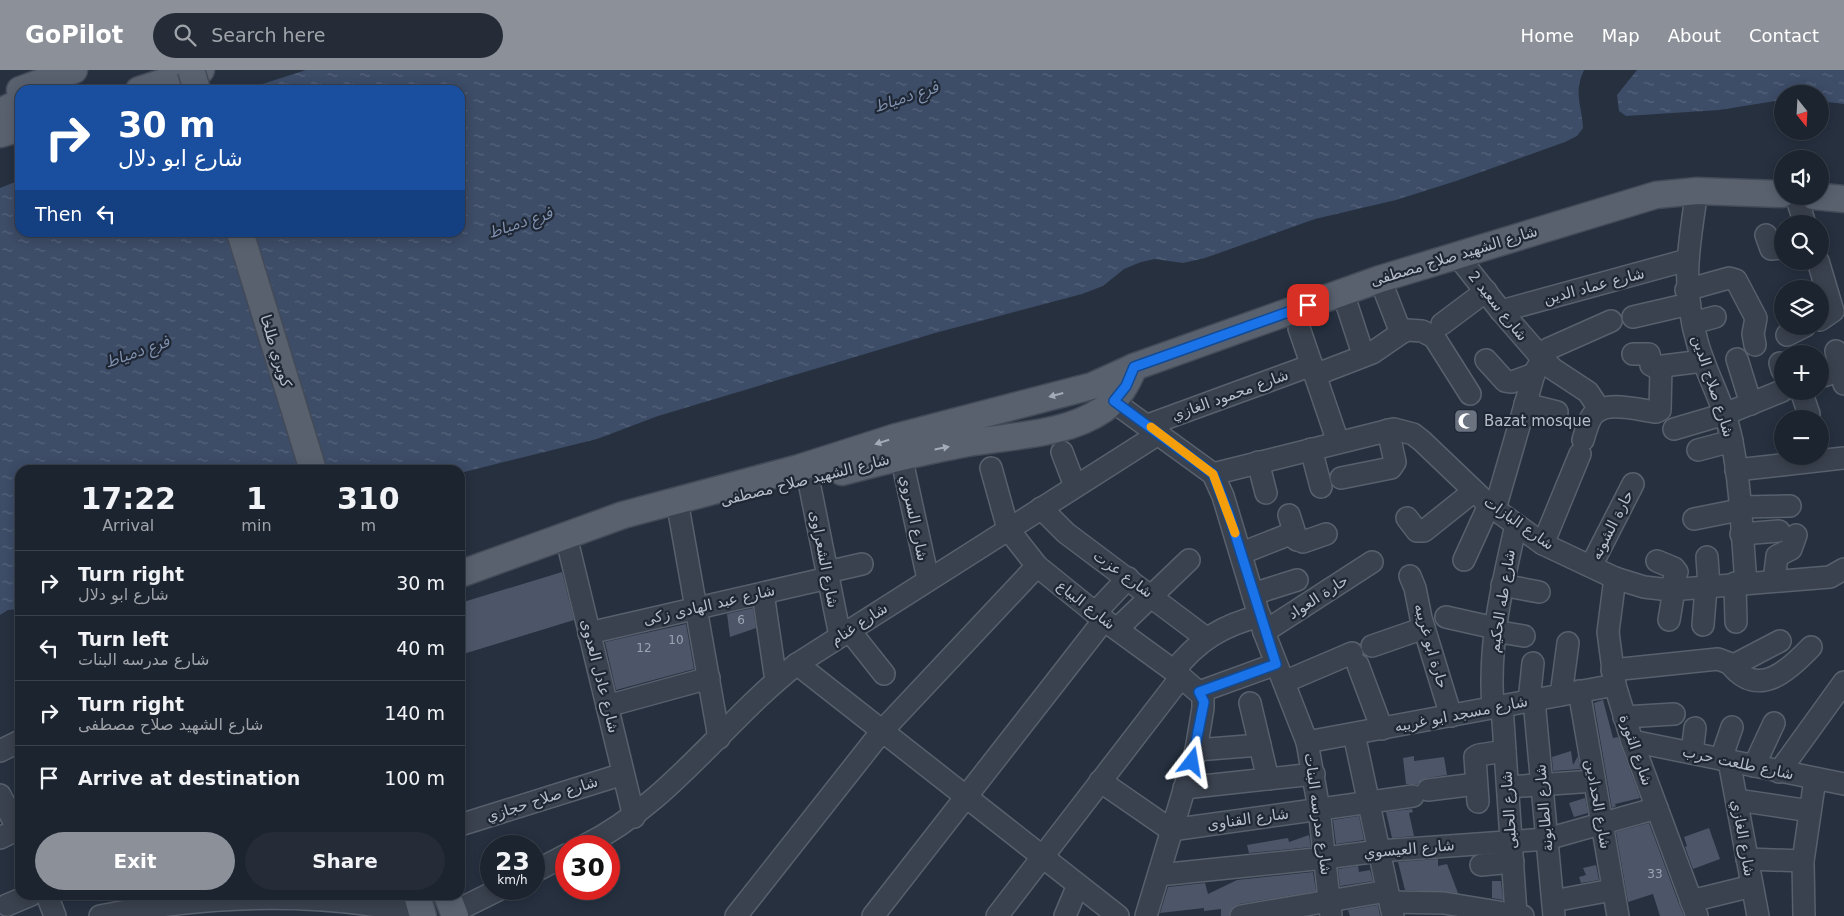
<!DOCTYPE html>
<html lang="en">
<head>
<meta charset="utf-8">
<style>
	:root { --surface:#1c242f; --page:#252c37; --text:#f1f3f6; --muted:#a0a4aa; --line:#3a414b; --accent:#8c9099 }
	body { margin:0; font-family:"DejaVu Sans","Noto Sans Arabic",sans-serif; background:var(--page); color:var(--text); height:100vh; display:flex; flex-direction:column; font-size:19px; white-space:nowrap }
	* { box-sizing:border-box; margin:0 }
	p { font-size:16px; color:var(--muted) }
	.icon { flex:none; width:28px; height:28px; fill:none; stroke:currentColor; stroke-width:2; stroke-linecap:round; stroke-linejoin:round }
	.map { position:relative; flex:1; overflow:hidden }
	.panel { position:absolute; left:15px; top:395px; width:450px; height:435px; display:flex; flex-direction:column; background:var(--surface); border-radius:15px; box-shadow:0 2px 12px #0003,0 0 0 1px var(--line) }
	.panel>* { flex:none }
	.hud { position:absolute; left:15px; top:15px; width:450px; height:152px; border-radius:15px; box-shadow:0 2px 12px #0003,0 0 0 1px var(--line); background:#1a4fa0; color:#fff; overflow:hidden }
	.needle { width:32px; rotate:162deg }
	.controls { position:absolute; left:1774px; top:15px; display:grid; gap:10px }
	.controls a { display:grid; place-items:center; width:55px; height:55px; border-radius:50%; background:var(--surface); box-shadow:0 2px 12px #0003,0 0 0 1px var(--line); font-size:25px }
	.speed { position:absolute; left:480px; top:765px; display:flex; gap:10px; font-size:25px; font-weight:700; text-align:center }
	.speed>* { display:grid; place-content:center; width:65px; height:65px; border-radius:50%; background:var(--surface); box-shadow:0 2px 12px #0003,0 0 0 1px var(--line); line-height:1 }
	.speed small { font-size:12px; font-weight:400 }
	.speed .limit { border:8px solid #d22; background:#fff; color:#111 }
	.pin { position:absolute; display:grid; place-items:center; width:42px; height:42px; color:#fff; margin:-21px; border-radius:10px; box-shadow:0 2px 8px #0006 }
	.me { position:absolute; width:55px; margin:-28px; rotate:14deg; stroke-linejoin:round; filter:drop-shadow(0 0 4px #0008) }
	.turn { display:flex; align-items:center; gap:18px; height:105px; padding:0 20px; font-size:22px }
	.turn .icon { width:65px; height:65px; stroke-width:2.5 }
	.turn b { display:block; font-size:35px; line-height:42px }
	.then { display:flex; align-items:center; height:48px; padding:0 20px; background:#0003; gap:10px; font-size:19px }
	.eta { display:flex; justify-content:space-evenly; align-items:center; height:85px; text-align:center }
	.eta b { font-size:30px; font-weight:600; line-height:35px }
	.action { display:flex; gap:10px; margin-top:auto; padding:10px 20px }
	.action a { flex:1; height:58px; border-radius:30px; background:var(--accent); color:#fff; font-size:20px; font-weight:600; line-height:58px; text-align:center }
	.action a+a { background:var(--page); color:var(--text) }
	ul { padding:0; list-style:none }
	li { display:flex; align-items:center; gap:15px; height:65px; padding:0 20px; border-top:1px solid var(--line) }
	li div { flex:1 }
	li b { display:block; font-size:19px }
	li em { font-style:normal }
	header { display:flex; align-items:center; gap:30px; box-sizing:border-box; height:70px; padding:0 25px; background:var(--accent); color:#fff }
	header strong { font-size:24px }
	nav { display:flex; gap:28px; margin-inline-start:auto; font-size:18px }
	.search { width:350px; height:45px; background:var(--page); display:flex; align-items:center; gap:12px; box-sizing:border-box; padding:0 18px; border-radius:28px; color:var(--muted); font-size:19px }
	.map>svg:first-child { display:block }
	.water { fill:url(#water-ripples) }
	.building { fill:#4d5668 }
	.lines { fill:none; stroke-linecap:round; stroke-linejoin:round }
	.minor-casing { stroke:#58606d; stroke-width:24 }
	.major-casing { stroke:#444b58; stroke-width:29 }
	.minor { stroke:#3a424f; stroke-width:21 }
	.major { stroke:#59616f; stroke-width:26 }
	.major-bridge-casing { stroke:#444b58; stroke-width:29; stroke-linecap:butt }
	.major-bridge { stroke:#59616f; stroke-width:26 }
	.oneway { fill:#a4abb8 }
	.route-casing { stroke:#114b97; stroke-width:12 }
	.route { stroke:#1a73e8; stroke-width:9 }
	.slow { stroke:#f59e0b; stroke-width:9 }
	.labels { text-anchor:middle; stroke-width:4.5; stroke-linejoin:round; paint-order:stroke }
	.number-label { font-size:12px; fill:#9ca3b2 }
	.street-label { font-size:15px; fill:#b7bdca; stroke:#1f2734 }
	.poi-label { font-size:15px; fill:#b7bdca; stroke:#1f2734; text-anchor:start }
	.water-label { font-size:16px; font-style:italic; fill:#8092b0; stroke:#1f2734 }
</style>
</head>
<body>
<header>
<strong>GoPilot</strong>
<div class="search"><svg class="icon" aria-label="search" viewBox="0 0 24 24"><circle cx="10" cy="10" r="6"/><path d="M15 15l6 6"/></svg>Search here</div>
<nav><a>Home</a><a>Map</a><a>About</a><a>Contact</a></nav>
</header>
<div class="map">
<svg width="1844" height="846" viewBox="0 0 1844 846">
	<defs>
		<pattern id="water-ripples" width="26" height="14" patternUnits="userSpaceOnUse" patternTransform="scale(1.25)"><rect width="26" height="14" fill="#3d4c67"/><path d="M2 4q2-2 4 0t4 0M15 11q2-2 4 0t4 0" fill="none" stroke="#57647b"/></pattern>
	</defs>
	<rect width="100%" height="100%" fill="#26303f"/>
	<g class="water">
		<path d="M306,0H1584C1573,24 1582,35 1583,58L1577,66L1565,72L1456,111L1396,130L1315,149L1205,188L1183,193L1155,189L1141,192L1124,199L1103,216L1082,224L935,263L658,346L597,369L460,403V400H20V539L8,540L0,545V118L20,110V162H460V20H244Z"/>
		<path d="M1637,0H1844V34L1820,31V24H1782V30L1719,40L1626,46L1619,41L1617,25Z"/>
	</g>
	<g class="building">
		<path d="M562,502L574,550L460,585V533Z"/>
		<path d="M753,538L756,558L730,567L727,544Z"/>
		<path d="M686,554L694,599L616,620L605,572Z"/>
		<path d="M1603,630L1613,668L1618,667L1640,728L1615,734L1616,736L1612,738L1594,633Z"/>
		<path d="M1571,681L1573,695L1578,686L1580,699L1553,701L1552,687Z"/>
		<path d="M1414,686V691L1444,687L1447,705L1426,708L1417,714H1406L1403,688Z"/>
		<path d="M1585,728L1588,743L1574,747L1569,733Z"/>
		<path d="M1412,739L1413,742L1409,743L1414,766L1392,768L1386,742Z"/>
		<path d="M1359,746L1364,770L1336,774L1333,750Z"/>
		<path d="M1649,753L1679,834L1684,846H1660L1653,824L1628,832L1616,762Z"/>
		<path d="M1709,758L1720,789L1693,799L1685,777L1687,776L1684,767Z"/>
		<path d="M1309,765L1311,777L1249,783L1247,775L1288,768L1289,772Z"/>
		<path d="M1438,789V796L1447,794L1458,823L1405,820L1398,792Z"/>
		<path d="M1596,795L1599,810L1581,813L1579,807L1586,805L1583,798Z"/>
		<path d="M1358,796L1359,802L1370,800L1373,811L1340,816L1338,799Z"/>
		<path d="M1313,802L1316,821L1239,834L1233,837L1229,846H1221V839L1204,841V838L1160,843L1168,817L1205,813L1208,824L1237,810Z"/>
		<path d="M1492,811H1501L1503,830L1492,828Z"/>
		<path d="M1378,835L1380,846H1350L1348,840Z"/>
	</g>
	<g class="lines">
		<defs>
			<g id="minor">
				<path d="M1697,121C1688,180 1681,216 1698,275C1708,308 1726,338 1732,372C1741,418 1742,466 1746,513"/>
				<path d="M1796,126L1805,154"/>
				<path d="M1766,165L1771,179L1782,178"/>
				<path d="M1456,184L1501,241L1541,287L1553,299L1588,322L1600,340"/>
				<path d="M1818,191L1833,241L1820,250"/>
				<path d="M1380,209L1401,263"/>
				<path d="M1686,220L1729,208L1736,210L1756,248L1753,264L1755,275"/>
				<path d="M1343,223L1360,275"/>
				<path d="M1501,241L1687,190"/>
				<path d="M1633,247L1689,234"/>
				<path d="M1693,253L1715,247"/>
				<path d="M1442,254L1486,221"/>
				<path d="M1299,258L1338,372"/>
				<path d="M1787,265L1805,256"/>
				<path d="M1836,281L1844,314"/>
				<path d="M1633,284H1649L1651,295L1655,297L1703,291"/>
				<path d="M1737,289L1751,334"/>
				<path d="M1486,290L1505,311L1512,312L1534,304"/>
				<path d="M1780,293L1782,300"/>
				<path d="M1315,305L1372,283L1401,263L1407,260L1422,261L1434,267L1470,324"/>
				<path d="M1820,307L1844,299"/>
				<path d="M1801,321L1809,344"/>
				<path d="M1100,322L1213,404L1223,426L1264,562L1307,672L1319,739L1331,846"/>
				<path d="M1525,334L1557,342"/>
				<path d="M1148,355L1312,295"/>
				<path d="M1674,359L1725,344L1782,321"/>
				<path d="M1583,370C1586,361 1588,350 1594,344C1606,330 1639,340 1656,342L1660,340L1661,297"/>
				<path d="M1311,379L1321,417"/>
				<path d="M1698,380L1732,371"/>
				<path d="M1062,382L1075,416"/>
				<path d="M901,386L928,509"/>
				<path d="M1258,392L1266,423"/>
				<path d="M991,398L1008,459L1037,496L1104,550L1174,601L1203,626V638L1196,680L1146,846"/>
				<path d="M1736,400L1844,388"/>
				<path d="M1213,404L1394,359L1413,364L1422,371L1489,435L1543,474L1615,508L1644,517L1670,520L1830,507L1844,499"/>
				<path d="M1341,408L1391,398L1395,392L1388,360"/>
				<path d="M809,412L840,566"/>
				<path d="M1740,437L1790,436"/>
				<path d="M1041,438L1066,463L1206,568"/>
				<path d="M1495,439L1534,304L1548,279L1611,251"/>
				<path d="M679,442L719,668"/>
				<path d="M1289,445L1297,470"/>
				<path d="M1407,448L1417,461H1424L1474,421"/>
				<path d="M1694,449L1739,440"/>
				<path d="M1741,464L1779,461"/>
				<path d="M566,466L634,747"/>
				<path d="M1543,474L1580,384"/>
				<path d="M1242,483L1285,466L1289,465L1303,472L1326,464"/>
				<path d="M1707,487L1709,516"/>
				<path d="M1464,490L1489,435"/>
				<path d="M1657,491L1674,498L1677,502L1670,520"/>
				<path d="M1591,496L1633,414"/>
				<path d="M827,502L862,494"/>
				<path d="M1410,506L1415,518L1421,548L1451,646"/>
				<path d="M1615,508L1608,562L1615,615L1632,671L1697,846"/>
				<path d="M1774,511L1777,486L1791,479L1796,465"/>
				<path d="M1735,513L1736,552"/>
				<path d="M1502,515L1539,522"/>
				<path d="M763,523L776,611"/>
				<path d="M1253,524L1297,510"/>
				<path d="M1095,543L1128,508"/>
				<path d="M1446,547L1495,558"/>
				<path d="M1669,550L1674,520"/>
				<path d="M1703,555L1706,517"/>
				<path d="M1117,559L1189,490"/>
				<path d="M849,560L884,604"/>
				<path d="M1494,561L1524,566"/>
				<path d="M1264,562L1372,492"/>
				<path d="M589,563L828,508"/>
				<path d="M1372,576L1424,558"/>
				<path d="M797,594L1118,846"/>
				<path d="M1358,595L1382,659"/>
				<path d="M1731,595C1759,629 1789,600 1811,577"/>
				<path d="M1612,600L1718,589L1734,595L1780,571"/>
				<path d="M1174,601C1197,571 1223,555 1260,546"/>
				<path d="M1284,612L1352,583"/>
				<path d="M1579,621L1618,846"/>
				<path d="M1199,622L1276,594"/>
				<path d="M1561,625L1568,573"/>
				<path d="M1534,630L1554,846"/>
				<path d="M1529,631L1533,593"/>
				<path d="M1250,633L1268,709"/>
				<path d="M607,636L709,608"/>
				<path d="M1502,636L1516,844"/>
				<path d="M1493,637C1488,575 1502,515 1516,455"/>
				<path d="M1624,647L1674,644"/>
				<path d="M1354,664L1393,846"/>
				<path d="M1632,671L1844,714"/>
				<path d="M1307,672L1615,615"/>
				<path d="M1196,680L1260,675"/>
				<path d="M0,681L20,671"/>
				<path d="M1692,683L1695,658"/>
				<path d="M1721,689L1732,657"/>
				<path d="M1729,691L1758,846"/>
				<path d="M1754,696L1774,653"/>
				<path d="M1779,702L1844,612"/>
				<path d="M1100,711L1171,760L1413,726"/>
				<path d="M1508,717L1594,711"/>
				<path d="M1184,718L1314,704"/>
				<path d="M1428,720L1476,714"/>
				<path d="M0,725L18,759"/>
				<path d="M1737,730L1810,741"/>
				<path d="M1478,732L1475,687L1479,685L1505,681"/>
				<path d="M460,755L623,704"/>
				<path d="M0,768L20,758"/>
				<path d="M584,776C670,733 723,652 797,594L1160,363"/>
				<path d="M1747,789L1803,791"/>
				<path d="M1481,795L1513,792"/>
				<path d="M534,802L566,785"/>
				<path d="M1159,805L1325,788L1379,781L1547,769L1657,738"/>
				<path d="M47,825L55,846"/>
				<path d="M1553,831L1612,820"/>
				<path d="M1691,831L1752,816"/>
				<path d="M1390,832L1444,833L1523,846"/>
				<path d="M7,835L31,825"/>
				<path d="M454,842L500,819"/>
				<path d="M100,846C206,825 316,821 422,844"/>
				<path d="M736,846L882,661L1037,496"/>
				<path d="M873,846L1104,550"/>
				<path d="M997,846L1181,607"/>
				<path d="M1065,846L1078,815"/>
				<path d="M1241,846L1387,821"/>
				<path d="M1804,846L1803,791L1815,709"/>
			</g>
			<g id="major">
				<path d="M20,20L74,0"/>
				<path d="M139,20L201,0"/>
				<path d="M0,42L20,32"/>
				<path d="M0,64L20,58"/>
				<path d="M1813,126L1844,129"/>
				<path d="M240,162L313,400"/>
				<path d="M842,402C883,391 925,381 968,373C1012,365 1065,366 1104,339C1119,328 1127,314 1134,297"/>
				<path d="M460,504L623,445L799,398L896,367L1092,316L1134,297L1380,209L1656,125L1697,121L1782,124"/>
				<path d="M417,825L423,846"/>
				<path d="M447,825L455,846"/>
			</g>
		</defs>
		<use href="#minor" class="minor-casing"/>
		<use href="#major" class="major-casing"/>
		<use href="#minor" class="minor"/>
		<use href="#major" class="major"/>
		<defs>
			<path id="major-bridge" d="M191,0L197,20"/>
		</defs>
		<use href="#major-bridge" class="major-bridge-casing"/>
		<use href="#major-bridge" class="major-bridge"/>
	</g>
	<defs><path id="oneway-solid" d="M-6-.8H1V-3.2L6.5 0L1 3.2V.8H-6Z" transform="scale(1.25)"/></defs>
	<g class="oneway">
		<use href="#oneway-solid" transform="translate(1056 325) rotate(165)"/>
		<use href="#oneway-solid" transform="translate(882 372) rotate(162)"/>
		<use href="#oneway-solid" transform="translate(942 378) rotate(-11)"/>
	</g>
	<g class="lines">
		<defs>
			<path id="route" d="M1192,692L1204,632L1199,622L1276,594L1229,445L1213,404L1114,331L1126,316L1134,297L1308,235"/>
		</defs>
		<use href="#route" class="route-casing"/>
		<use href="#route" class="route"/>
		<path class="slow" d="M1151,357L1213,404L1235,463"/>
	</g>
	<defs>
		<symbol id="mosque-square" viewBox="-11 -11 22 22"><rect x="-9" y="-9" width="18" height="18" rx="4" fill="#6b7280" stroke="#1f2734"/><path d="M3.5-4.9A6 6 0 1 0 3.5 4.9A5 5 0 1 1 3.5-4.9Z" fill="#fff"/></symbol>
	</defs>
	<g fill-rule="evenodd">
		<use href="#mosque-square" x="1452" y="337" width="28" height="28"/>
	</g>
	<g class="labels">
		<g class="number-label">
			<text x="741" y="554">6</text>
			<text x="676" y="574">10</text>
			<text x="644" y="582">12</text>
			<text x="1655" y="808">33</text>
		</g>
		<g class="street-label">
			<text transform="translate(1454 186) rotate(-17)" y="5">شارع الشهيد صلاح مصطفى</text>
			<text transform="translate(1594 216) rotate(-15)" y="5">شارع عماد الدين</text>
			<text transform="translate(1498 236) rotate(51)" y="5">شارع سعيد 2</text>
			<text transform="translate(276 281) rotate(73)" y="5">كوبري طلخا</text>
			<text transform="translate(1713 316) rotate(72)" y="5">شارع صلاح الدين</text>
			<text transform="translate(1230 325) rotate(-20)" y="5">شارع محمود الغازي</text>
			<text transform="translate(805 410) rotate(-14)" y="5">شارع الشهيد صلاح مصطفى</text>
			<text transform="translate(914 448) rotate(78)" y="5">شارع السروي</text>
			<text transform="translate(1519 453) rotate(35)" y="5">شارع البازات</text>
			<text transform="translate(1612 455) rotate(-63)" y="5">حارة الشونه</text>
			<text transform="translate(824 489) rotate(79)" y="5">شارع الشعراوى</text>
			<text transform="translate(1123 504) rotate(36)" y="5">شارع عزت</text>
			<text transform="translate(1318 527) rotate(-33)" y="5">حارة العواد</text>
			<text transform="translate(1502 531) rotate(-81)" y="5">شارع طه الحكيم</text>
			<text transform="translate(709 535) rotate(-13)" y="5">شارع عبد الهادى زكى</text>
			<text transform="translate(1086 535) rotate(38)" y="5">شارع البياع</text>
			<text transform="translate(859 554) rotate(-33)" y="5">شارع غنام</text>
			<text transform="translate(1431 576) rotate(74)" y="5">حارة ابو غريبه</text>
			<text transform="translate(600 606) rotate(76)" y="5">شارع عادل العدوى</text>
			<text transform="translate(1461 644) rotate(-11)" y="5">شارع مسجد ابو غريبه</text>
			<text transform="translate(1636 680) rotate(71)" y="5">شارع الثورة</text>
			<text transform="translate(1738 693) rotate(12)" y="5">شارع طلعت حرب</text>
			<text transform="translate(542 729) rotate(-18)" y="5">شارع صلاح حجازي</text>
			<text transform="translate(1598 734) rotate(80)" y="5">شارع الحدادين</text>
			<text transform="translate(1544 738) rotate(-95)" y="5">شارع الطابونة</text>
			<text transform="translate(1509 740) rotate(-94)" y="5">شارع الحلبى</text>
			<text transform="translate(1318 744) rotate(82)" y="5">شارع مدرسه البنات</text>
			<text transform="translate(1248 749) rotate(-8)" y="5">شارع القناوى</text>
			<text transform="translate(1743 768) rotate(80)" y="5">شارع الغازي</text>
			<text transform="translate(1409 779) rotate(-5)" y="5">شارع العيسوي</text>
		</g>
		<g class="poi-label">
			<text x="1484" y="356">Bazat mosque</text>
		</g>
		<g class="water-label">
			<text transform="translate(906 26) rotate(-18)" y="6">فرع دمياط</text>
			<text transform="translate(520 152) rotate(-18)" y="6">فرع دمياط</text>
			<text transform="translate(137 281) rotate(-19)" y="6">فرع دمياط</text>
		</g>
	</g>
</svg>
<div class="controls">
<a><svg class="needle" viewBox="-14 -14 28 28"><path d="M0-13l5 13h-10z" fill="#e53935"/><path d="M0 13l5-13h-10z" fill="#a0a4aa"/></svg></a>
<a><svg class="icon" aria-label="sound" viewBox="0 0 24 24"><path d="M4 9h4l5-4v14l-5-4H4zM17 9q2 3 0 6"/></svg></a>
<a><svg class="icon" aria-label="search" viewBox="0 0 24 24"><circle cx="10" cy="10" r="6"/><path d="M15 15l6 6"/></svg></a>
<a><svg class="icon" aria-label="layers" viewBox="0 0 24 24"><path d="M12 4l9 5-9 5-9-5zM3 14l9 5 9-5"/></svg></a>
<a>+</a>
<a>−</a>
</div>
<div class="speed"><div>23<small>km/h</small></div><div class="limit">30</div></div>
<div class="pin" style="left:1308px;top:235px;background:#d93025"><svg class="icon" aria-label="arrive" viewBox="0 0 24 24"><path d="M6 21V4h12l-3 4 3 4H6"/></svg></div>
<svg class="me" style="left:1192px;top:692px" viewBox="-20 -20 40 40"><path d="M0-17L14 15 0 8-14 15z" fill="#1a73e8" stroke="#fff" stroke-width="4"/></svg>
<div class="hud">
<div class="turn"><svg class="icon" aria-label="right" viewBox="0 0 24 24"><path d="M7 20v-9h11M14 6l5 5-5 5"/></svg><div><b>30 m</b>شارع ابو دلال</div></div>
<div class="then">Then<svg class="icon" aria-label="left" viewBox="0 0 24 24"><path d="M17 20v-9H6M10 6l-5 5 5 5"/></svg></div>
</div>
<section class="panel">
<div class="eta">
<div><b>17:22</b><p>Arrival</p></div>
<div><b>1</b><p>min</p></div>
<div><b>310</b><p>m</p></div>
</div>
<ul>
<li><svg class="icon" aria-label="right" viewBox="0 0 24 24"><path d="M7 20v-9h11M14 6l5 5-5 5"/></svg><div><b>Turn right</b><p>شارع ابو دلال</p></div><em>30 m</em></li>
<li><svg class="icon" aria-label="left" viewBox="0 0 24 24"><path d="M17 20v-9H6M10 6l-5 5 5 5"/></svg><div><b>Turn left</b><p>شارع مدرسه البنات</p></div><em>40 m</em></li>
<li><svg class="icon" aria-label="right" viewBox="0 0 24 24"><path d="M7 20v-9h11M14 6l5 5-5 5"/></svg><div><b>Turn right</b><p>شارع الشهيد صلاح مصطفى</p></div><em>140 m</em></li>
<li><svg class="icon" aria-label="arrive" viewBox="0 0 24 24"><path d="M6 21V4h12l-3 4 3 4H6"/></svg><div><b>Arrive at destination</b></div><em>100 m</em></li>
</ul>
<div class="action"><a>Exit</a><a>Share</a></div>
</section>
</div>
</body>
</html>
